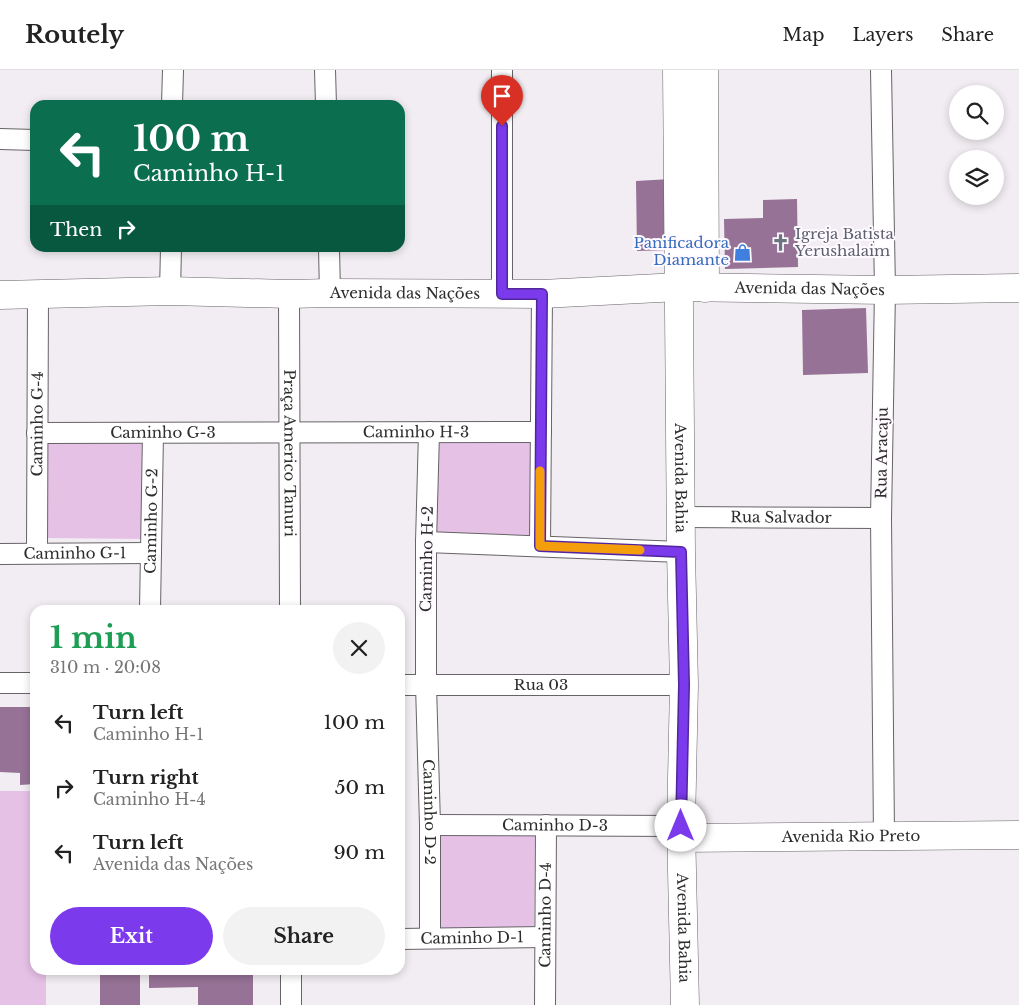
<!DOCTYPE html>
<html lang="en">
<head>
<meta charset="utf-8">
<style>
	:root { --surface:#fff; --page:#f2f2f2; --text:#222; --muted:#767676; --line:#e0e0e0; --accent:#7c3aed }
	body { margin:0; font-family:"Libre Baskerville",serif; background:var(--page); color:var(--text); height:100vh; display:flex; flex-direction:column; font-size:19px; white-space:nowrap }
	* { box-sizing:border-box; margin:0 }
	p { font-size:16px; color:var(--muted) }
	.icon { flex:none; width:28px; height:28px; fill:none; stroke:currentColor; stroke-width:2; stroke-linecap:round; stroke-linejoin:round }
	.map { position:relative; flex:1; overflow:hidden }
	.panel { position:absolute; left:30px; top:535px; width:375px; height:370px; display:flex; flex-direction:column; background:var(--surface); border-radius:15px; box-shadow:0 2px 8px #0003 }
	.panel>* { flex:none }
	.top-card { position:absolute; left:30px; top:30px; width:375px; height:152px; border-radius:15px; box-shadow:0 2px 8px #0003; background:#0b6e4f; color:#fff; overflow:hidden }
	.tools { position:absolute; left:949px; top:15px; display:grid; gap:10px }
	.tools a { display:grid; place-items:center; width:55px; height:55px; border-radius:50%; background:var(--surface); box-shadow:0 2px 8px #0003; font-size:25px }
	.pin { position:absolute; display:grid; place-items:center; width:42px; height:42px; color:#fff; margin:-51px -21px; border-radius:50% 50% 50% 0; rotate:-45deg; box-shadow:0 0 5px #0007 }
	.pin .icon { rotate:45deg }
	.me { position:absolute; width:55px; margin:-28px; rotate:0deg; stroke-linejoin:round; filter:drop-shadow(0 0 4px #0008) }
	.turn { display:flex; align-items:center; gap:18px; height:105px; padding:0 20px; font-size:22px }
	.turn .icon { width:65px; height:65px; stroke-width:2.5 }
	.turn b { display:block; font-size:35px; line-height:42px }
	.then { display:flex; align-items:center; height:48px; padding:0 20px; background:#0003; gap:10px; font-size:19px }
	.round { display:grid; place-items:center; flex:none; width:52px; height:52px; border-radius:26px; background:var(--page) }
	.summary { display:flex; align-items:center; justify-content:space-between; height:85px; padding:0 20px }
	h1 { font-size:30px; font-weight:800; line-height:38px; color:#1e9e55 }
	.cta { display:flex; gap:10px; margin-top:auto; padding:10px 20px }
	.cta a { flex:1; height:58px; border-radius:30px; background:var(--accent); color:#fff; font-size:20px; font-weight:800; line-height:58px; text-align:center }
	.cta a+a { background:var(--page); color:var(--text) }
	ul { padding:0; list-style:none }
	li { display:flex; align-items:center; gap:15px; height:65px; padding:0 20px }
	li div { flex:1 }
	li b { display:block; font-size:19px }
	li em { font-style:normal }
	header { display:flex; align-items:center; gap:30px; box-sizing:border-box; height:70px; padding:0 25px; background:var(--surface); border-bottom:1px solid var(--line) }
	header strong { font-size:24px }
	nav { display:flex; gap:28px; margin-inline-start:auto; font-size:18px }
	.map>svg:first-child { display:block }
	.green { fill:#e6c1e6 }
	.building { fill:#957296 }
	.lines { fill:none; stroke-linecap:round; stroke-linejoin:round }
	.street-casing { stroke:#676367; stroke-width:22 }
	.secondary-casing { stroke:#676367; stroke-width:29 }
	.street { stroke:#fff; stroke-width:20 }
	.secondary { stroke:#fff; stroke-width:28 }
	.route-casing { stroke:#51269a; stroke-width:12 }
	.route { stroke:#7c3aed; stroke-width:9 }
	.slow { stroke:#f59e0b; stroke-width:9 }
	.labels { text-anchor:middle; stroke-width:4; stroke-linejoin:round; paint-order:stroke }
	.worship-label { font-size:15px; fill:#5b616d; stroke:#fffaff; text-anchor:start }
	.shop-label { font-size:15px; fill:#366cbe; stroke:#fffaff; text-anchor:end }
	.street-label { font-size:15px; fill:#2e2d2e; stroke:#fffaff }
</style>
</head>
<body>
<header>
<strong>Routely</strong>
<nav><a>Map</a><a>Layers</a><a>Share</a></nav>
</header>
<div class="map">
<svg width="1019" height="935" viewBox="0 0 1019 935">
	<rect width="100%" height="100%" fill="#f2edf2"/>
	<g class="green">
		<path d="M48,367L147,368L146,469L47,468Z"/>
		<path d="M434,367L532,368L531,465L433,464Z"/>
		<path d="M0,721H35V900H46V935H0Z"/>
		<path d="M435,758H535L534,861H434Z"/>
	</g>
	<g class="building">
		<path d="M671,109L668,180L637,181L636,111Z"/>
		<path d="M797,129L798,197L725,199L724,149L763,148V130Z"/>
		<path d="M866,238L868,303L803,305L802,240Z"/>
		<path d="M0,637H35V714L20,715V703L0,702Z"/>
		<rect x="100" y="900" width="40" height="35"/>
		<path d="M149,900H253V935H198V917L149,918Z"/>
	</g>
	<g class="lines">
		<defs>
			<g id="street">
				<path d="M325,0L326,35"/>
				<path d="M502,0V224"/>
				<path d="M881,0L885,220L881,448L884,766"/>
				<path d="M172,35L173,0"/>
				<path d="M0,69L35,70"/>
				<path d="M329,178L330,223"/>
				<path d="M170,221L171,178"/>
				<path id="s1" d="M289,224L290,540"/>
				<path id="s2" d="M429,362L426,472V615L430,755V868"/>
				<path id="s3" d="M37,363L541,362"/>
				<path id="s4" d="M681,447L881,448"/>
				<path d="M426,472L681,482"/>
				<path d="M540,476L542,224"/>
				<path id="s5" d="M37,483L38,225"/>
				<path id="s6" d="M0,484L151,483"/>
				<path id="s7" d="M150,540L153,363"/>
				<path d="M0,613H35"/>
				<path id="s8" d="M400,615H684"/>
				<path id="s9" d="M430,755L681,756"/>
				<path id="s10" d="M400,869L545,867"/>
				<path d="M291,900V935"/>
				<path id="s11" d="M545,935L546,755"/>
			</g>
			<g id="secondary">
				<path id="s12" d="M677,0L681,482L684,615L681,756L685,935"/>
				<path d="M704,0L705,218"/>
				<path id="s13" d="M0,225L170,221L289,224L330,223L542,224L679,217L885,220L1019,218"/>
				<path id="s14" d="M682,768L1019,765"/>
			</g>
		</defs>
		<use href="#street" class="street-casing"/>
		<use href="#secondary" class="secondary-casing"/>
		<use href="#street" class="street"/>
		<use href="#secondary" class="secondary"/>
	</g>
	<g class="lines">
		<defs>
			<path id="route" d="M502,56V224H542L540,476L681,482L684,615L681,756"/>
		</defs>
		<use href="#route" class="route-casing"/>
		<use href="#route" class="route"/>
		<path class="slow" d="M540,401V476L640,480"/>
	</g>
	<defs>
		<symbol id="church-bare" viewBox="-9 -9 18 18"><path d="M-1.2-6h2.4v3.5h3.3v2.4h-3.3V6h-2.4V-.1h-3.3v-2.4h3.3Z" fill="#6b7280" stroke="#fffaff" stroke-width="2.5" paint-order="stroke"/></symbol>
		<symbol id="shop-bare" viewBox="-9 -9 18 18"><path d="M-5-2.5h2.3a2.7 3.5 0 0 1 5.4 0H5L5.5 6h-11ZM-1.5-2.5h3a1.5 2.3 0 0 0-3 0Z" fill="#3f7fe0" stroke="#fffaff" stroke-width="2.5" paint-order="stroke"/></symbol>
	</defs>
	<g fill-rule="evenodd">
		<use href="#church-bare" x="768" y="160" width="25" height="25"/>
		<use href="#shop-bare" x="730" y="170" width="25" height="25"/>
	</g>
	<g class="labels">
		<g class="worship-label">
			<text x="795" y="169">Igreja Batista<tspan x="795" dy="17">Yerushalaim</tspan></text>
		</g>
		<g class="shop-label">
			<text x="729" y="178">Panificadora<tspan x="729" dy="17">Diamante</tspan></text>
		</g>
		<g class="street-label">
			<text dy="5" stroke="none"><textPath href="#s13" startOffset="810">Avenida das Nações</textPath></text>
			<text dy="5" stroke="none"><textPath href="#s13" startOffset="405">Avenida das Nações</textPath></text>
			<text dy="5" stroke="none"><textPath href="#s5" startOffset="129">Caminho G-4</textPath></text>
			<text dy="5" stroke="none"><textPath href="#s3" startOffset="379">Caminho H-3</textPath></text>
			<text dy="5" stroke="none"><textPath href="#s3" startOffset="126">Caminho G-3</textPath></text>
			<text dy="5" stroke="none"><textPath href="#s1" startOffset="159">Praça Americo Tanuri</textPath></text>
			<text transform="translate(882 383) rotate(-89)" y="5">Rua Aracaju</text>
			<text dy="5" stroke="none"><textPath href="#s12" startOffset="408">Avenida Bahia</textPath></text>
			<text dy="5" stroke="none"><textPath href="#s4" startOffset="100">Rua Salvador</textPath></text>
			<text dy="5" stroke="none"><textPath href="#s7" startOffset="89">Caminho G-2</textPath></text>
			<text dy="5" stroke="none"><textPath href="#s6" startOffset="75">Caminho G-1</textPath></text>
			<text transform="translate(427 489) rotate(-89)" y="5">Caminho H-2</text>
			<text dy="5" stroke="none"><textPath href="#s8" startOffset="141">Rua 03</textPath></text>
			<text dy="5" stroke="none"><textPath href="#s2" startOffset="380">Caminho D-2</textPath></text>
			<text dy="5" stroke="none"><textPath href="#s9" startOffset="125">Caminho D-3</textPath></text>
			<text dy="5" stroke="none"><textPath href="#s14" startOffset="169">Avenida Rio Preto</textPath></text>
			<text dy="5" stroke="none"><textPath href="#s11" startOffset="90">Caminho D-4</textPath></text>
			<text dy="5" stroke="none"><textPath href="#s12" startOffset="858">Avenida Bahia</textPath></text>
			<text dy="5" stroke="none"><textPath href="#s10" startOffset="72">Caminho D-1</textPath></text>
		</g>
	</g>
</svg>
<div class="tools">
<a><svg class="icon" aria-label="search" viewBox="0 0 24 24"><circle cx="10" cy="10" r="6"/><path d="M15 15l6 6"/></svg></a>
<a><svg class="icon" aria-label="layers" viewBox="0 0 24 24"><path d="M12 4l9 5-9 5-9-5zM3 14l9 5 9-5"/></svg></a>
</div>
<div class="pin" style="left:502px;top:56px;background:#d93025"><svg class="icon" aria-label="arrive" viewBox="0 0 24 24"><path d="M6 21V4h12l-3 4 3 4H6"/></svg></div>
<svg class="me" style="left:681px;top:756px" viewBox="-20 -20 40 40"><circle r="19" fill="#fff"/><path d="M0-13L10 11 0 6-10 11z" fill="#7c3aed"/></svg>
<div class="top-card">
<div class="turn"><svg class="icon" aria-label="left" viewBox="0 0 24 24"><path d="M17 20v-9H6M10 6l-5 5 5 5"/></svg><div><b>100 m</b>Caminho H-1</div></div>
<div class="then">Then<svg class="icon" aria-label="right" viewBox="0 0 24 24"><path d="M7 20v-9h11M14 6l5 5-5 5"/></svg></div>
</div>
<section class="panel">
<div class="summary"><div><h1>1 min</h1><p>310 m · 20:08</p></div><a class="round"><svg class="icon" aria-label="close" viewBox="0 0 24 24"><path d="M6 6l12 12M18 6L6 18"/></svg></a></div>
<ul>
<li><svg class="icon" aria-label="left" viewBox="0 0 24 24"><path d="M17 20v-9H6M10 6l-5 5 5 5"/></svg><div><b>Turn left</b><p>Caminho H-1</p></div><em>100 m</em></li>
<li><svg class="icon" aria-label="right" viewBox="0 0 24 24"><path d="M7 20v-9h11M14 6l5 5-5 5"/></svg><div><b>Turn right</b><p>Caminho H-4</p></div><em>50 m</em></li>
<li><svg class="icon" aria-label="left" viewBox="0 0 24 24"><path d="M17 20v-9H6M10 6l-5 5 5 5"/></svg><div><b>Turn left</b><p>Avenida das Nações</p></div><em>90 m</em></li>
</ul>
<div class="cta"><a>Exit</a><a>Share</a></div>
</section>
</div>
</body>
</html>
